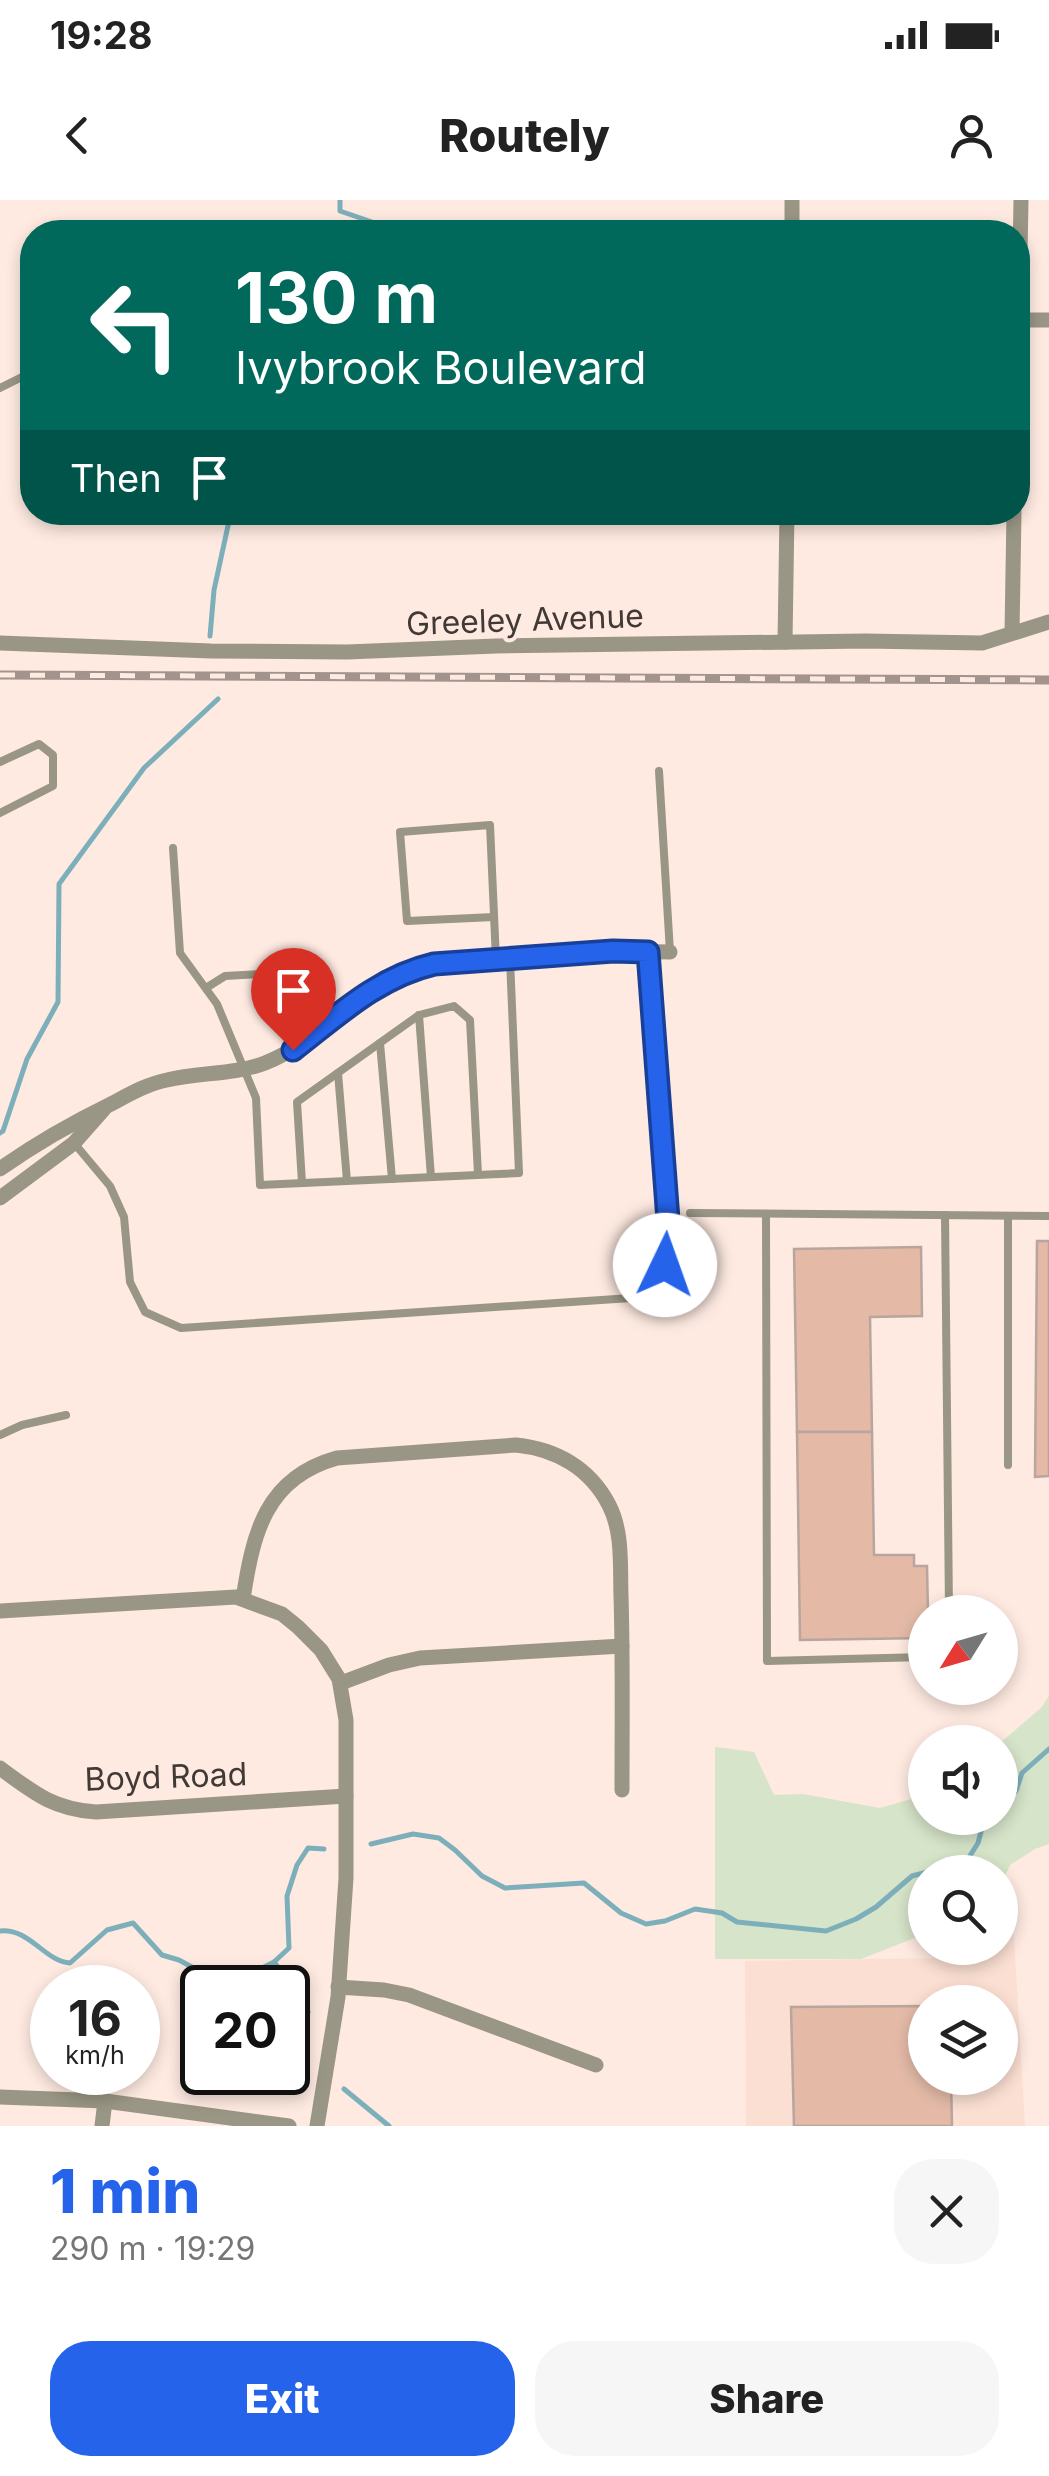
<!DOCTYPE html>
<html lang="en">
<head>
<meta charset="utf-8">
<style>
	:root { --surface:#fff; --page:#f6f6f6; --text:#222; --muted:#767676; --accent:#2563eb }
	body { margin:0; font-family:Inter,sans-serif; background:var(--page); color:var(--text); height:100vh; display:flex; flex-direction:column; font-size:38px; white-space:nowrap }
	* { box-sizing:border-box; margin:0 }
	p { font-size:32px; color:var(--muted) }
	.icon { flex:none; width:55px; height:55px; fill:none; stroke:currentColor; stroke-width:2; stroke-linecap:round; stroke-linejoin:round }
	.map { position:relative; height:1926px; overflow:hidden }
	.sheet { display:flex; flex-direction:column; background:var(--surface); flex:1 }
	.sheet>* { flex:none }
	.guide { position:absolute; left:20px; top:20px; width:1010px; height:305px; border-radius:40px; box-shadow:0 5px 15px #0003; background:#00695c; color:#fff; overflow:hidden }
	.needle { width:65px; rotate:233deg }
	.tools { position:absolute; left:908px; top:1395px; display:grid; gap:20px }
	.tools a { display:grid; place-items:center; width:110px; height:110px; border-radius:50%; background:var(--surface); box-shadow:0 5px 15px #0003; font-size:50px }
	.speed { position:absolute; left:30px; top:1765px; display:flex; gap:20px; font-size:50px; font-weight:700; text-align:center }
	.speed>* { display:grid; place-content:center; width:130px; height:130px; border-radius:50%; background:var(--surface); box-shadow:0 5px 15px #0003; line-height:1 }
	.speed small { font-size:25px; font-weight:400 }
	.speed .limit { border:5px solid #111; border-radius:15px; background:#fff; color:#111 }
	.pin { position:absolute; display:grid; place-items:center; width:85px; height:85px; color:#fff; margin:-102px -42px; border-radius:50% 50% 50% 0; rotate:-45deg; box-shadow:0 0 10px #0007 }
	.pin .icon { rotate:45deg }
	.me { position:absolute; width:110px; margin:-55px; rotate:3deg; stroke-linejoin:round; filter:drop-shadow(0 0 8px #0008) }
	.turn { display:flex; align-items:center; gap:35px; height:210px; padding:0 50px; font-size:45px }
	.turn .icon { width:130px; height:130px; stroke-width:2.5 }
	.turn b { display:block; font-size:70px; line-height:85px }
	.then { display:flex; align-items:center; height:95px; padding:0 50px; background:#0003; gap:20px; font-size:38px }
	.round { display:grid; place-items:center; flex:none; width:105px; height:105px; border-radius:40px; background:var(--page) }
	.headline { display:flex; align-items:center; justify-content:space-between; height:170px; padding:0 50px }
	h1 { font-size:60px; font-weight:800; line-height:75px; color:var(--accent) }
	.primary-button { display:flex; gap:20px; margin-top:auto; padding:20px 50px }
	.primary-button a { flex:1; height:115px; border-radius:40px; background:var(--accent); color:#fff; font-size:40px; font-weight:800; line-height:115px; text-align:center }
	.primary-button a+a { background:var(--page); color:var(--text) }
	.status { display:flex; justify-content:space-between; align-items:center; height:70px; padding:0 50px; background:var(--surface); direction:ltr }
	.status svg { height:28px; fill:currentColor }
	header { display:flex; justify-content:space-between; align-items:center; height:130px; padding:0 50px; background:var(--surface); font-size:45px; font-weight:800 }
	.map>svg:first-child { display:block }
	.built { fill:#fbdfd2; fill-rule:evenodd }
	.green { fill:#d6e4c9 }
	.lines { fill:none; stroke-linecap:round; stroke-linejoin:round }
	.stream { stroke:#7dafbb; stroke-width:5 }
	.building { fill:#e4baa7; stroke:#b8a59d; stroke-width:2.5 }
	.service { stroke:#9a9685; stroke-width:8 }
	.minor { stroke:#9a9685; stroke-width:15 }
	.rail-casing { stroke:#a2948d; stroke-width:9 }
	.rail { stroke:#feeae1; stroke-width:5; stroke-dasharray:15; stroke-linecap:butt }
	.route-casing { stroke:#184099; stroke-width:25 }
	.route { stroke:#2563eb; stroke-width:18 }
	.labels { text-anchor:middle; stroke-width:8; stroke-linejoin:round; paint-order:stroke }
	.street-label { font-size:32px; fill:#413935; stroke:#feeae1 }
</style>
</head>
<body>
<div class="status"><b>19:28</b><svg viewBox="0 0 49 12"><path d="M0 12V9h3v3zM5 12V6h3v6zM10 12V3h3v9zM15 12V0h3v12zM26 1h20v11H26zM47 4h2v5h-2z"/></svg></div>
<header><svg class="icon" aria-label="back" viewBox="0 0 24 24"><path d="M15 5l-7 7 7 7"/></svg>Routely<svg class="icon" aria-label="person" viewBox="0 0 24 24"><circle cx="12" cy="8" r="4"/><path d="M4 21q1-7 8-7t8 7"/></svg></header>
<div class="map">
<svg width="1049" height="1926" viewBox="0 0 1049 1926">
	<rect width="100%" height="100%" fill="#feeae1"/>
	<path class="built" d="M1007,1715L1014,1736L1025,1926H746L745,1761L938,1758L955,1748H1000V1719ZM925,1802H1000V1878H925Z"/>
	<path class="green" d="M1049,1496V1644L1035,1649L1010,1665L1000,1687V1672H925V1734L861,1759H715V1547L754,1552L774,1595L803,1594L880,1608L918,1597L925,1591V1618H1000V1543L1041,1508Z"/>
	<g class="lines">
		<g class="stream">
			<path d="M340,0V11L372,22L375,32"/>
			<path d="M210,436L214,390L231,312"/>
			<path d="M0,933L3,931L27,859L58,802L59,684L144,568L218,499"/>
			<path d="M1000,1607L1016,1591L1022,1573L1049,1549"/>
			<path d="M371,1644L413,1634L439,1638L455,1650L482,1676L505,1688L584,1683L621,1713L646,1724L665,1721L695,1709L722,1713L737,1722L826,1731L856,1719L876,1707L912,1676L966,1662L978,1643L982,1628L991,1618"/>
			<path d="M0,1731C30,1728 44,1761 70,1763L107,1730L133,1723L162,1755L179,1760L212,1778L244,1777L274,1762L289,1748L287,1696L297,1665L308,1648L324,1649"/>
			<path d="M274,1762L281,1771L292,1777L308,1812"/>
			<path d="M344,1889L389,1926"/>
		</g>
	</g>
	<g class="building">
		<path d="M1037,1041H1049V1276L1035,1277Z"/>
		<path d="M921,1047L922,1116L870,1117L872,1232H797L794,1049Z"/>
		<path d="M797,1232H872L874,1355H914V1366H927L928,1412H925V1438L800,1440Z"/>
		<path d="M925,1806V1878H951L952,1926H794L791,1807Z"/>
	</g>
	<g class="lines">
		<g class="service">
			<path d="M0,188L32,172"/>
			<path d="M0,562L39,544L53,555V586L0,613"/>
			<path d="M659,571L670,752"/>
			<path d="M173,648L180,753L217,804L256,898L260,985L519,973L510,759"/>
			<path d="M494,717L407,721L400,632L490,625L496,760"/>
			<path d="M206,788L225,776L310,771"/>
			<path d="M419,815L431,977"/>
			<path d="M380,843L392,979"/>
			<path d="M338,873L347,981"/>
			<path d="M74,943L110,986L124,1017L130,1082L145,1112L181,1128L631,1098L665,1065L668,1020L647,752"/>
			<path d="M302,983L297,902L419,815L454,806L470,820L478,974"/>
			<path d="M690,1013L1049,1016"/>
			<path d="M766,1014L767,1461L925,1457"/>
			<path d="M945,1015L949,1412"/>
			<path d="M1008,1016V1265"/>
			<path d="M0,1235L22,1225L66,1215"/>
		</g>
		<g class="minor">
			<path d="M792,32V0"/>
			<path d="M1018,120H1049"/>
			<path d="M1018,168L1021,0"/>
			<path d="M1012,433L1014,312"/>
			<path d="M785,442L787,312"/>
			<path d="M0,443L211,451L347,452L496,446L865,441L982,443L1049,422"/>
			<path d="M0,969C38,942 70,924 111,904C130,894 147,884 167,880C199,872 234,875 265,863C329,837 361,780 434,764L613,751L670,752"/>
			<path d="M0,998L74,943L104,909"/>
			<path d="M243,1399C253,1334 265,1278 337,1258L516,1245C556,1249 590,1268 609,1305C623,1332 620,1366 621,1396C623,1461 622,1526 622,1590"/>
			<path d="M0,1411L236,1397L282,1414L298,1427L321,1450L339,1479L346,1520V1678L338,1797L317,1926"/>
			<path d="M341,1483L389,1465L420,1458L622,1446"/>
			<path d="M0,1568C34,1593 53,1609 96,1612L346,1596"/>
			<path d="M338,1787L384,1790L409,1795L596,1865"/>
			<path d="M0,1897L105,1901L289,1926"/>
			<path d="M102,1926L105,1901"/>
		</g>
		<defs>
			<path id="rail" d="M0,475L1049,480"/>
		</defs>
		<use href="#rail" class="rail-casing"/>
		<use href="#rail" class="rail"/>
	</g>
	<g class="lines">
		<defs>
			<path id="route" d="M293,850C337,816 378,777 434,764L613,751L648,752L668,1020L665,1065"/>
		</defs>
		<use href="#route" class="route-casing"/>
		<use href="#route" class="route"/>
	</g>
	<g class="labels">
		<g class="street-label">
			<text transform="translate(525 420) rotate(-2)" y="11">Greeley Avenue</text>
			<text transform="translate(166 1577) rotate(-2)" y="11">Boyd Road</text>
		</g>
	</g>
</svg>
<div class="tools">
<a><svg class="needle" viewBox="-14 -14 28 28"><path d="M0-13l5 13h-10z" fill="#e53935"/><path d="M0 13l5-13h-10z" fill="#767676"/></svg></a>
<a><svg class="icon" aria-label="sound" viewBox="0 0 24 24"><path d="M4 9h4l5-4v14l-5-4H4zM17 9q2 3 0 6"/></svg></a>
<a><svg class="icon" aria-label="search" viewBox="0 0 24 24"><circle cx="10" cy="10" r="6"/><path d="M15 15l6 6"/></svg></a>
<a><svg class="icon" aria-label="layers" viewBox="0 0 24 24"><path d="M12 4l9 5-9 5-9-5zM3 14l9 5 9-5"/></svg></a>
</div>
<div class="speed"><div>16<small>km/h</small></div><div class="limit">20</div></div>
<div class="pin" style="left:293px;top:850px;background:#d93025"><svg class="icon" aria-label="arrive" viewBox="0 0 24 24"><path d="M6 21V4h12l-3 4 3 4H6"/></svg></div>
<svg class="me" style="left:665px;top:1065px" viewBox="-20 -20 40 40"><circle r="19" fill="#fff"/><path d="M0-13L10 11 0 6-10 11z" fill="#2563eb"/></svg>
<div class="guide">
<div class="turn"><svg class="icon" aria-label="left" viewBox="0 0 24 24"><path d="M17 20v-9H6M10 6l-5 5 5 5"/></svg><div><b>130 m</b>Ivybrook Boulevard</div></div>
<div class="then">Then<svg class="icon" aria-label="arrive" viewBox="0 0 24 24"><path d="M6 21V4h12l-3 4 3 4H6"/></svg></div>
</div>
</div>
<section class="sheet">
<div class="headline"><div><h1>1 min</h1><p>290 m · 19:29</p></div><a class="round"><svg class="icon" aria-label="close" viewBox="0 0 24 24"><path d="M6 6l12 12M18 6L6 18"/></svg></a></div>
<div class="primary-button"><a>Exit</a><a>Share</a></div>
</section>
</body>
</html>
